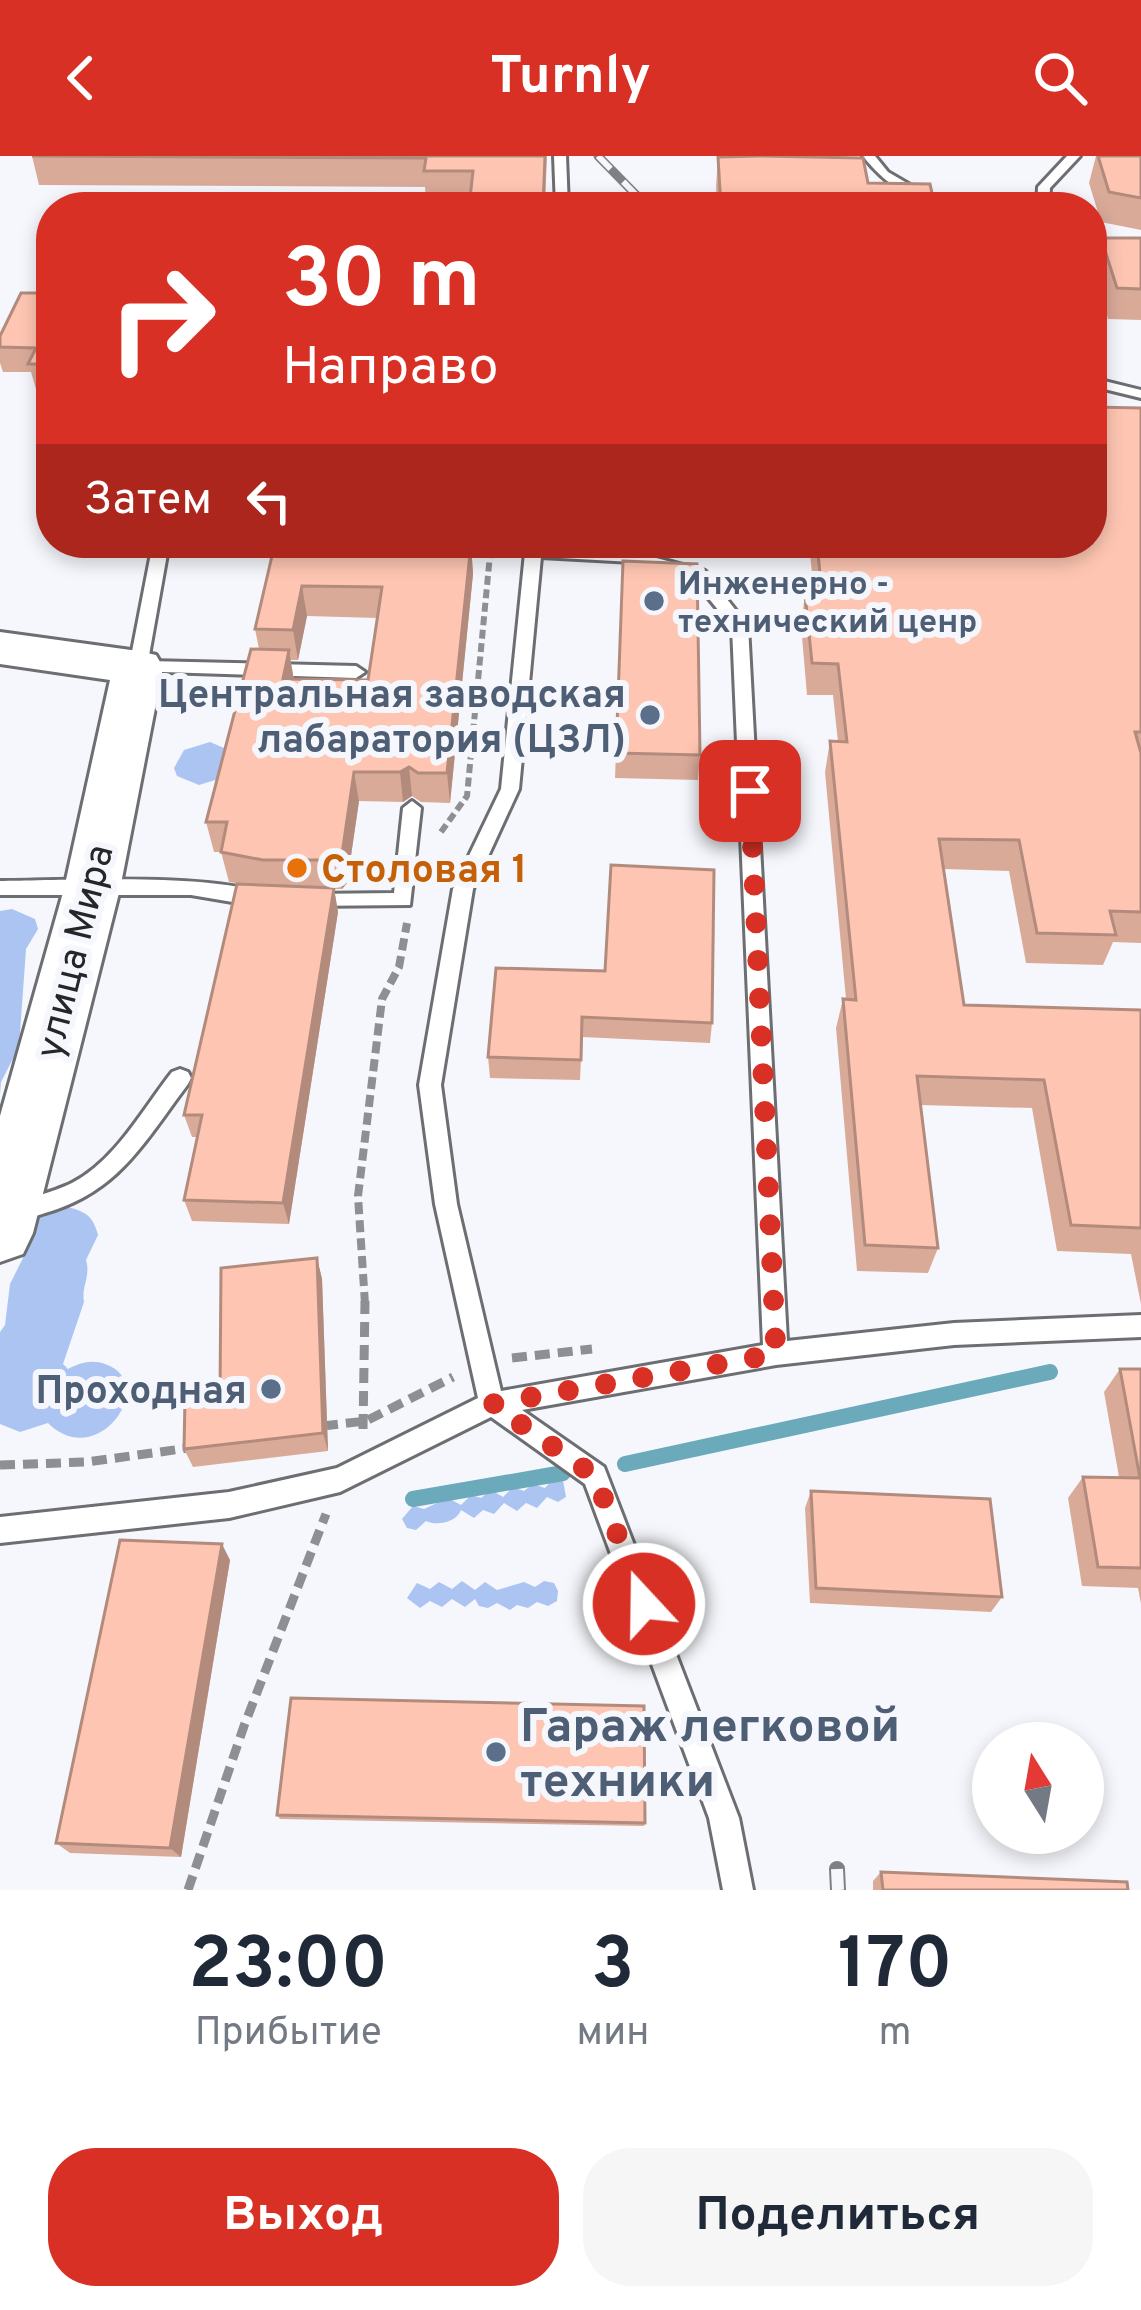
<!DOCTYPE html>
<html lang="ru">
<head>
<meta charset="utf-8">
<style>
	:root { --surface:#fff; --page:#f6f6f7; --text:#1f2937; --muted:#747a83; --accent:#d93025 }
	body { margin:0; font-family:Overpass,sans-serif; background:var(--page); color:var(--text); height:100vh; display:flex; flex-direction:column; font-size:45px; white-space:nowrap }
	* { box-sizing:border-box; margin:0 }
	p { font-size:39px; color:var(--muted) }
	.icon { flex:none; width:66px; height:66px; fill:none; stroke:currentColor; stroke-width:2; stroke-linecap:round; stroke-linejoin:round }
	.map { position:relative; height:1734px; overflow:hidden }
	.sheet { display:flex; flex-direction:column; background:var(--surface); flex:1 }
	.sheet>* { flex:none }
	.guide { position:absolute; left:36px; top:36px; width:1071px; height:366px; border-radius:48px; box-shadow:0 6px 18px #0003; background:#d93025; color:#fff; overflow:hidden }
	.needle { width:78px; rotate:349deg }
	.fabs { position:absolute; left:972px; top:1566px; display:grid; gap:24px }
	.fabs a { display:grid; place-items:center; width:132px; height:132px; border-radius:50%; background:var(--surface); box-shadow:0 6px 18px #0003; font-size:60px }
	.pin { position:absolute; display:grid; place-items:center; width:102px; height:102px; color:#fff; margin:-51px; border-radius:24px; box-shadow:0 6px 18px #0006 }
	.me { position:absolute; width:132px; margin:-66px; rotate:339deg; stroke-linejoin:round; filter:drop-shadow(0 0 9px #0008) }
	.turn { display:flex; align-items:center; gap:42px; height:252px; padding:0 48px; font-size:54px }
	.turn .icon { width:156px; height:156px; stroke-width:2.5 }
	.turn b { display:block; font-size:84px; line-height:102px }
	.then { display:flex; align-items:center; height:114px; padding:0 48px; background:#0003; gap:24px; font-size:45px }
	.eta { display:flex; justify-content:space-evenly; align-items:center; height:204px; text-align:center }
	.eta b { font-size:72px; font-weight:700; line-height:84px }
	.action { display:flex; gap:24px; margin-top:auto; padding:24px 48px }
	.action a { flex:1; height:138px; border-radius:48px; background:var(--accent); color:#fff; font-size:48px; font-weight:700; line-height:138px; text-align:center }
	.action a+a { background:var(--page); color:var(--text) }
	header { display:flex; justify-content:space-between; align-items:center; height:156px; padding:0 48px; background:var(--accent); color:#fff; font-size:54px; font-weight:700 }
	.map>svg:first-child { display:block }
	.forest { fill:#acc4f1 }
	.lines { fill:none; stroke-linecap:round; stroke-linejoin:round }
	.stream { stroke:#6aaaba; stroke-width:16 }
	.service-casing { stroke:#6c6e72; stroke-width:6 }
	.secondary-casing { stroke:#6c6e72; stroke-width:6 }
	.path-far2 { stroke:#8e8f93; stroke-width:6; stroke-dasharray:9 4.5; stroke-linecap:butt }
	.path-far1 { stroke:#8e8f93; stroke-width:8; stroke-dasharray:12 6; stroke-linecap:butt }
	.path { stroke:#8e8f93; stroke-width:9; stroke-dasharray:15 8; stroke-linecap:butt }
	.service { fill:#fff; fill-rule:evenodd }
	.secondary { fill:#fff; fill-rule:evenodd }
	.rail-far1-casing { stroke:#7e8083; stroke-width:9 }
	.rail-casing { stroke:#7e8083; stroke-width:16 }
	.rail-far1 { stroke:#f5f7fc; stroke-width:6; stroke-dasharray:18; stroke-linecap:butt }
	.rail { stroke:#f5f7fc; stroke-width:12; stroke-dasharray:34; stroke-linecap:butt }
	.wall { fill:#daaa99; fill-rule:evenodd }
	.shaded-wall { fill:#b28b7d }
	.building { fill:#fec6b2; stroke:#b28b7d; stroke-width:3 }
	.route { stroke:#d93025; stroke-width:21; stroke-dasharray:0 37.8 }
	.service-dot { fill:#5c6f8a; stroke:#f5f7fc; stroke-width:4.5 }
	.food-dot { fill:#e8710a; stroke:#f5f7fc; stroke-width:4.5 }
	.labels { text-anchor:middle; stroke-width:12; stroke-linejoin:round; paint-order:stroke }
	.far-service-label { font-size:33px; font-weight:bold; fill:#4e5e75; stroke:#f5f7fc; text-anchor:start }
	.service-label { font-size:39px; font-weight:bold; fill:#4e5e75; stroke:#f5f7fc; text-anchor:end }
	.food-label { font-size:39px; font-weight:bold; fill:#c56008; stroke:#f5f7fc; text-anchor:start }
	.street-label { font-size:39px; fill:#252628; stroke:#f5f7fc }
	.near-service-label { font-size:48px; font-weight:bold; fill:#4e5e75; stroke:#f5f7fc; text-anchor:start }
</style>
</head>
<body>
<header><svg class="icon" aria-label="back" viewBox="0 0 24 24"><path d="M15 5l-7 7 7 7"/></svg>Turnly<svg class="icon" aria-label="search" viewBox="0 0 24 24"><circle cx="10" cy="10" r="6"/><path d="M15 15l6 6"/></svg></header>
<div class="map">
<svg width="1141" height="1734" viewBox="0 0 1141 1734">
	<rect width="100%" height="100%" fill="#f5f7fc"/>
	<g class="forest">
		<path d="M210,586L231,595L225,621L199,629L177,620L174,612L184,594Z"/>
		<path d="M12,753L35,763L38,773L26,793L19,891L1,926L0,939V755Z"/>
		<path d="M68,1051C86,1056 93,1060 98,1079L86,1104C91,1120 81,1131 84,1146L63,1208L68,1213C79,1207 92,1203 105,1208C160,1226 98,1317 48,1267L20,1276L0,1268V1176L5,1169L10,1128L23,1102L20,1091L35,1063Z"/>
		<path d="M554,1322L563,1324L566,1341L558,1346L547,1341L537,1352L526,1347L517,1355L504,1347L494,1358L483,1354L474,1362L461,1354C456,1367 436,1370 426,1365L416,1374L407,1372L402,1363L413,1350L424,1353L448,1342L461,1349L471,1339L481,1342L491,1334L503,1341L513,1331L524,1335L533,1328L545,1332Z"/>
		<path d="M462,1425L475,1434L485,1426L497,1434L524,1426L535,1431L544,1425L554,1427L558,1435L557,1445L548,1450L537,1446L528,1452L517,1449L510,1454L497,1447L488,1452L479,1450L475,1443L465,1451L452,1443L442,1451L430,1445L420,1452L407,1442L417,1427L430,1433L439,1426L452,1433Z"/>
	</g>
	<g class="lines">
		<g class="stream">
			<path d="M625,1308L1050,1216"/>
			<path d="M413,1343L563,1317"/>
		</g>
		<defs>
			<g id="service">
				<path d="M554,0H566L568,51H556Z"/>
				<path d="M863,0H875L888,16L948,51C916,51 882,25 863,0Z"/>
				<path d="M1067,0H1080L1050,32L1049,51H1037L1038,31Z"/>
				<path d="M1092,222L1141,234V242L1092,230Z"/>
				<path d="M153,387H169L148,505L356,510L365,516L356,522L132,515L129,511Z"/>
				<path d="M526,387H542V391L634,396L705,415L748,470L787,1185L954,1167L1141,1159V1181L954,1189L776,1209L522,1254L604,1311L739,1662L753,1734H723L709,1662L585,1328L491,1261L340,1336L229,1362L0,1387V1361L229,1336L337,1312L478,1242L435,1048L419,929L453,733L501,633ZM541,401L633,406L693,423L732,471L763,1189L501,1235L457,1048L441,929L473,733L519,633Z"/>
				<path d="M412,645L421,652L410,749L305,750L302,745L312,738L394,737L403,652Z"/>
				<path d="M0,725C49,725 243,715 272,744L262,751L191,739H0Z"/>
				<path d="M180,913L188,916L191,922L188,928C144,986 119,1036 45,1057C32,1061 22,1066 9,1062L6,1055L9,1048C30,1041 52,1037 72,1027C116,1004 142,954 172,916Z"/>
			</g>
			<path id="secondary" d="M0,476L138,495L156,499L163,511L120,733L33,1077L23,1098L0,1106V960L64,733L110,524L0,508Z"/>
		</defs>
		<use href="#service" class="service-casing"/>
		<use href="#secondary" class="secondary-casing"/>
		<path class="path-far2" d="M441,676L467,640L491,388"/>
		<path class="path-far1" d="M365,1148L358,1040L382,843L399,811L407,767"/>
		<g class="path">
			<path d="M512,1202L592,1193"/>
			<path d="M323,1270L366,1265L453,1221"/>
			<path d="M363,1273L365,1145"/>
			<path d="M0,1309L87,1306L189,1292"/>
			<path d="M188,1734L244,1570L326,1358"/>
		</g>
		<use href="#service" class="service"/>
		<use href="#secondary" class="secondary"/>
		<defs>
			<path id="rail-far1" d="M598,0L648,51"/>
			<path id="rail" d="M837,1713L838,1734"/>
		</defs>
		<use href="#rail-far1" class="rail-far1-casing"/>
		<use href="#rail" class="rail-casing"/>
		<use href="#rail-far1" class="rail-far1"/>
		<use href="#rail" class="rail"/>
	</g>
	<g class="wall">
		<path d="M32,0H547L545,51H469L470,44H426L425,31L39,29Z"/>
		<path d="M754,0H837L868,27L935,51H717L716,30L718,1Z"/>
		<path d="M1096,0H1141V74L1101,66L1089,27Z"/>
		<path d="M1101,82H1141V164L1108,163L1093,112Z"/>
		<path d="M51,137V233H36L31,216H3L0,207V180Z"/>
		<path d="M1141,252V787L1113,786L1103,809L1026,807L1009,715L944,713L964,849L1141,854V1148L1131,1098L1057,1095L1032,952L920,949L938,1092L928,1117L857,1115L836,872L843,843H846L825,616L830,585L838,586L833,539H807L801,469L805,438H814L809,387H1092Z"/>
		<path d="M275,387L471,388L473,418L450,647L421,646L412,640L403,646L359,645L347,727L342,733H334L338,756L289,1068L192,1065L184,1044L197,981H192L184,959L242,728L229,726L221,696H214L206,666L259,493L255,473ZM307,460L378,462L368,524L294,523L290,504H298Z"/>
		<path d="M623,405L700,599L698,624L615,622Z"/>
		<path d="M496,812L712,867L710,887L582,881L580,924L490,922L488,901Z"/>
		<path d="M317,1102L322,1123L328,1295L193,1311L184,1293L220,1240Z"/>
		<path d="M1120,1213H1141V1448L1138,1432L1082,1430L1068,1342L1083,1321H1119L1104,1236Z"/>
		<path d="M811,1335L1002,1441L991,1456L810,1447L805,1352Z"/>
		<path d="M230,1404L181,1701L70,1697L56,1687Z"/>
		<path d="M277,1659L645,1667L644,1670L280,1663Z"/>
		<path d="M881,1716L1128,1734H873V1725Z"/>
	</g>
	<g class="shaded-wall">
		<path d="M471,388L473,418L450,647L447,617Z"/>
		<path d="M302,430L307,460L298,504L293,474Z"/>
		<path d="M289,494L294,525L283,523Z"/>
		<path d="M409,611L412,640L403,646L400,616Z"/>
		<path d="M354,616L359,645L347,727L342,733L337,704Z"/>
		<path d="M334,732L338,756L289,1068L283,1047Z"/>
		<path d="M317,1102L322,1123L328,1295L323,1277Z"/>
		<path d="M222,1388L230,1404L181,1701L170,1692Z"/>
	</g>
	<g class="building">
		<path d="M32,0H545L543,51H469L473,15H424L426,2Z"/>
		<path d="M759,0L863,2L868,27L930,28L935,51H721L718,1Z"/>
		<path d="M1098,0H1141V42L1109,36Z"/>
		<path d="M1101,82H1141V133L1117,132Z"/>
		<path d="M21,137H51V208H28L36,192L0,191V180Z"/>
		<path d="M1092,251L1141,252V576H1135L1141,597V756L1110,755L1116,779L1037,777L1019,684L939,683L964,849L1141,854V1072L1071,1069L1044,924L917,920L938,1092L865,1089L843,843L856,844L830,585L847,586L838,508L812,507L805,438H822L817,387H1092Z"/>
		<path d="M275,387L471,388L447,617H418L409,611L400,616H354L342,698L337,704H263L221,696L227,666H206L251,493L289,494L283,523L368,524L382,431L302,430L293,474L255,473Z"/>
		<path d="M623,405L697,408L700,599L616,597Z"/>
		<path d="M611,709L714,714L712,867L582,861L581,904L488,901L496,812L605,815Z"/>
		<path d="M237,728L334,732L283,1047L184,1044L202,959H184Z"/>
		<path d="M317,1102L323,1277L184,1293L185,1243L220,1240L221,1112Z"/>
		<path d="M1120,1213H1141V1412L1098,1411L1083,1321L1140,1322Z"/>
		<path d="M811,1335L990,1343L1002,1441L816,1432Z"/>
		<path d="M120,1384L222,1388L170,1692L56,1687Z"/>
		<path d="M291,1542L644,1550L645,1667L277,1659Z"/>
		<path d="M881,1716L1127,1726L1128,1734H883Z"/>
	</g>
	<g class="lines">
		<path class="route" d="M644,1448L595,1320L492,1248L776,1198L750,635"/>
	</g>
	<g class="service-dot">
		<circle cx="654" cy="445" r="12"/>
		<circle cx="650" cy="559" r="12"/>
		<circle cx="271" cy="1233" r="12"/>
		<circle cx="496" cy="1596" r="12"/>
	</g>
	<circle class="food-dot" cx="297" cy="712" r="12"/>
	<g class="labels">
		<g class="far-service-label">
			<text x="678" y="438">Инженерно -<tspan x="678" dy="38">технический ценр</tspan></text>
		</g>
		<g class="service-label">
			<text x="626" y="551">Центральная заводская<tspan x="626" dy="45">лабаратория (ЦЗЛ)</tspan></text>
			<text x="247" y="1247">Проходная</text>
		</g>
		<g class="food-label">
			<text x="321" y="726">Столовая 1</text>
		</g>
		<g class="street-label">
			<text transform="translate(73 795) rotate(-76)" y="14">улица Мира</text>
		</g>
		<g class="near-service-label">
			<text x="520" y="1585">Гараж легковой<tspan x="520" dy="55">техники</tspan></text>
		</g>
	</g>
</svg>
<div class="fabs">
<a><svg class="needle" viewBox="-14 -14 28 28"><path d="M0-13l5 13h-10z" fill="#e53935"/><path d="M0 13l5-13h-10z" fill="#747a83"/></svg></a>
</div>
<div class="pin" style="left:750px;top:635px;background:#d93025"><svg class="icon" aria-label="arrive" viewBox="0 0 24 24"><path d="M6 21V4h12l-3 4 3 4H6"/></svg></div>
<svg class="me" style="left:644px;top:1448px" viewBox="-20 -20 40 40"><circle r="17" fill="#d93025" stroke="#fff" stroke-width="3"/><path d="M0-11L8 9 0 5-8 9z" fill="#fff"/></svg>
<div class="guide">
<div class="turn"><svg class="icon" aria-label="right" viewBox="0 0 24 24"><path d="M7 20v-9h11M14 6l5 5-5 5"/></svg><div><b>30 m</b>Направо</div></div>
<div class="then">Затем<svg class="icon" aria-label="left" viewBox="0 0 24 24"><path d="M17 20v-9H6M10 6l-5 5 5 5"/></svg></div>
</div>
</div>
<section class="sheet">
<div class="eta">
<div><b>23:00</b><p>Прибытие</p></div>
<div><b>3</b><p>мин</p></div>
<div><b>170</b><p>m</p></div>
</div>
<div class="action"><a>Выход</a><a>Поделиться</a></div>
</section>
</body>
</html>
